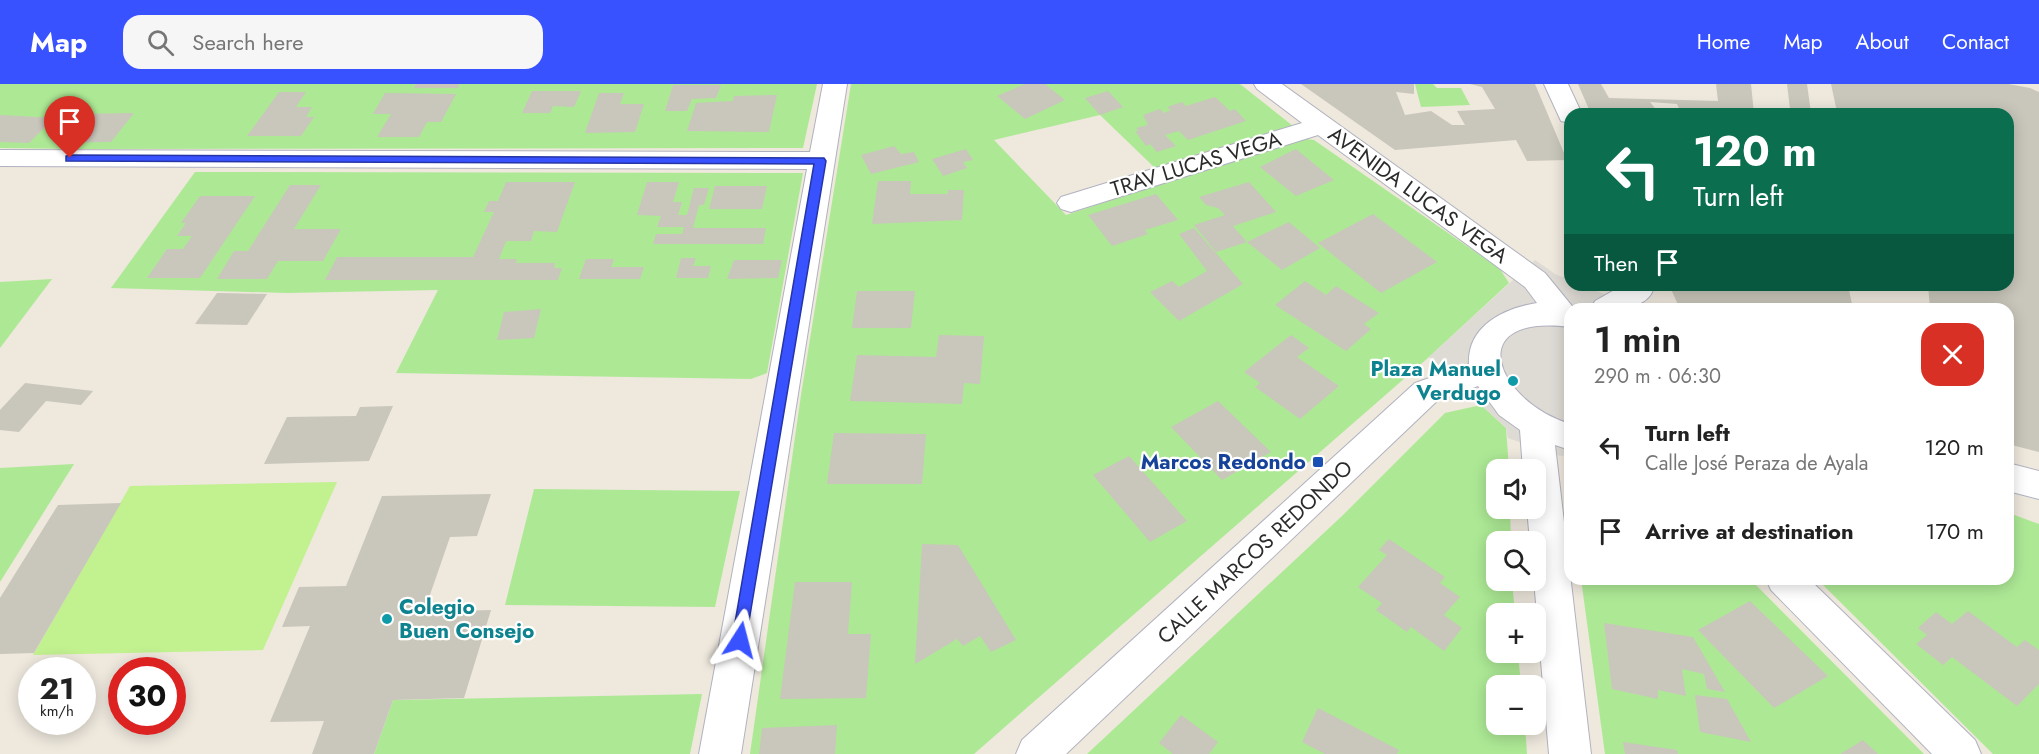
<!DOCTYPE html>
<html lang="en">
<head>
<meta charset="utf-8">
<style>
	:root { --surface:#fff; --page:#f6f6f6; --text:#222; --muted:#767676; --accent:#3952ff }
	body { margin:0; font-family:Jost,sans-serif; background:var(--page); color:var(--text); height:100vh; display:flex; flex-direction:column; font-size:22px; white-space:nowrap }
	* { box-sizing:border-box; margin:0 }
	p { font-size:20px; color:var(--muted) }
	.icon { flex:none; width:33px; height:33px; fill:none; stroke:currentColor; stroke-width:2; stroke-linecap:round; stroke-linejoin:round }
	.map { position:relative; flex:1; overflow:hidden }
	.sheet { position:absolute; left:1564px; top:219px; width:450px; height:282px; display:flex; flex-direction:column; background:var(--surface); border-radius:18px; box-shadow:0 3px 15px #0003 }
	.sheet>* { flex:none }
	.hud { position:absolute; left:1564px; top:24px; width:450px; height:183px; border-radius:18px; box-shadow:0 3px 15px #0003; background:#0b6e4f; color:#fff; overflow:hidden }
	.controls { position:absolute; left:1486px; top:375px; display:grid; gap:12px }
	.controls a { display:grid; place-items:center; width:60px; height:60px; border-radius:12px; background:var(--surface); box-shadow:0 3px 15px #0003; font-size:30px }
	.speed { position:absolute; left:18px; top:573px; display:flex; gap:12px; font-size:30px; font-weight:700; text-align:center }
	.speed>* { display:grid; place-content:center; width:78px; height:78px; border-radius:50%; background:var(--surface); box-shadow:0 3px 15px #0003; line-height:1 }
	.speed small { font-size:15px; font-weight:400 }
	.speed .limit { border:9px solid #d22; background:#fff; color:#111 }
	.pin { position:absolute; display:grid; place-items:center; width:51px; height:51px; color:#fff; margin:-62px -26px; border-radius:50% 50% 50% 0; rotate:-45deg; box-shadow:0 0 6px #0007 }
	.pin .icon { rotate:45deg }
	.me { position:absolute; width:66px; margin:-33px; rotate:9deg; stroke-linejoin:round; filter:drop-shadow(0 0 4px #0008) }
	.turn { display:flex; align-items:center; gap:21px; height:126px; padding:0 30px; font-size:27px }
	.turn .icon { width:78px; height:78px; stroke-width:2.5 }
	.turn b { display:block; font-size:42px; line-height:51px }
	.then { display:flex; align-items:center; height:57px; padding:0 30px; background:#0003; gap:12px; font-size:22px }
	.round { display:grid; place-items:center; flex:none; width:63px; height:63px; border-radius:18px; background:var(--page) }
	.head { display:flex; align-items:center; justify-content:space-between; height:102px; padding:0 30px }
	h1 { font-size:36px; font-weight:600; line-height:45px }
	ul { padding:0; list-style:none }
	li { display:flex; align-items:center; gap:18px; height:84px; padding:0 30px }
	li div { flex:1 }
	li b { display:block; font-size:22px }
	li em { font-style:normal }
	header { display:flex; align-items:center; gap:36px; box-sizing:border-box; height:84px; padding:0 30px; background:var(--accent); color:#fff }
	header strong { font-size:28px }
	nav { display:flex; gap:33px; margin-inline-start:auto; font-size:21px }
	.search { width:420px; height:54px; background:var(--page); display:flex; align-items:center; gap:15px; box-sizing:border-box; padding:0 21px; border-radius:18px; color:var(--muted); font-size:22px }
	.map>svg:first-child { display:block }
	.green { fill:#ade995 }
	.pitch { fill:#c2f190 }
	.plaza { fill:#dedad4 }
	.building { fill:#c9c6bb }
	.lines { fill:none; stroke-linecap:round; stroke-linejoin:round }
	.minor-casing { stroke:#b1b2c0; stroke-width:2 }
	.minor { fill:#fff; fill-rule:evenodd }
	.route { fill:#3952ff; stroke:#2535a6; stroke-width:1.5 }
	.culture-dot { fill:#0f9aa8; stroke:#fff; stroke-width:2 }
	.transit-dot { fill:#1a4fb4; stroke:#fff; stroke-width:2 }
	.labels { text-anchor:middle; stroke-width:4.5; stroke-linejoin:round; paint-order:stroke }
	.street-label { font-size:21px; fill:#2b2b2b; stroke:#fff }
	.culture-label { font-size:21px; font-weight:bold; fill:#0d838f; stroke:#fff; text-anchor:end }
	.transit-label { font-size:21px; font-weight:bold; fill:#164399; stroke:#fff; text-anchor:end }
</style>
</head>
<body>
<header>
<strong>Map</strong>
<div class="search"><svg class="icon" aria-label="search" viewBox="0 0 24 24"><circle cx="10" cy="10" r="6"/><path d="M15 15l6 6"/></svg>Search here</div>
<nav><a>Home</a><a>Map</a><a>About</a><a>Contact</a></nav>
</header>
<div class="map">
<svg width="2039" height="670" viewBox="0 0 2039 670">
	<rect width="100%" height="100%" fill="#eee8dd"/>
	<g class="green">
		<path d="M0,0H817L803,64L75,65L0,64Z"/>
		<path d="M851,0H1240L1293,42L1156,85L1100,31L994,56L1066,131L1301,54L1314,56L1500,185L1509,199L1429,273L974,670H750L801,311Z"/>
		<path d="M1415,0H1433L1437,4H1461L1470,21L1421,23Z"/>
		<path d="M195,88L803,89L767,289L751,295L396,289L438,206L286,209L111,204Z"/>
		<path d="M52,195L0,264V198Z"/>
		<path d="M1481,321L1506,344L1509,385L1497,386V424L1510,425L1511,457L1497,458V496L1512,497L1515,529L1497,530V568L1518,569L1521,601L1497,602V640L1525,641L1527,670H1087L1342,432L1445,329Z"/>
		<path d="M74,380L0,498V384Z"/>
		<path d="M534,405L740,407L715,523L505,521Z"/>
		<path d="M2009,429L2039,440V670H1993L1817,495H2008Z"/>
		<path d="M1581,495H1750L1924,670H1605Z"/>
		<path d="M702,610L690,670H374L393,616Z"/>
	</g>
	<path class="pitch" d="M337,398L263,566L33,571L130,402Z"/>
	<path class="plaza" d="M1535,176L1555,190L1570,196V201H1582L1640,225H1570V371L1560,372L1508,354L1506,344L1429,273Z"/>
	<g class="building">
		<path d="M416,0H459L458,4H414Z"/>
		<path d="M1025,0H1045L1065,16L1025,35L997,12Z"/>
		<path d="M1301,0H1414V10L1396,8L1405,31L1431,27L1452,41H1465L1457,27L1495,25L1482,3L1470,0H1535L1567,76L1527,77L1516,56L1395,66Z"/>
		<path d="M1578,0H1601L1609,14L1718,17L1716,0H1751L1754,30L1681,29L1677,20L1650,18L1658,28H1667L1669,30H1591Z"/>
		<path d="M1787,0H1807L1811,29L1790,25Z"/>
		<path d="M1831,0H2008L2030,4L2039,8V368L2008,360V225H1930L1928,201H2008V30H1850L1837,28Z"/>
		<path d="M673,1H721L716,14L692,15L687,27H665Z"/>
		<path d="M532,7H581L574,23L553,22L550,29H522Z"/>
		<path d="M1108,7L1123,23L1100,31L1085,14Z"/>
		<path d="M279,8H306L296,23H312L306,33H314L301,52H247Z"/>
		<path d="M385,9L456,10L441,38H427L419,53H377L391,30H373Z"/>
		<path d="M599,9H624L620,20H644L635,48L585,49Z"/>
		<path d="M777,11L769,48L687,47L696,19L733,17L734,12Z"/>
		<path d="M1215,13L1230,27L1235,25L1246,37L1188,56L1179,47L1165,51L1176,62L1157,68L1150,60L1146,62L1135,47H1139L1136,44L1148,41L1143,31L1160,25L1164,29L1171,26L1167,23L1182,18L1186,22Z"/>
		<path d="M134,29L111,58L53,59L77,30Z"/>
		<path d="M0,31L54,34L29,59L0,58Z"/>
		<path d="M894,62L901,70L914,68L919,78L871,90L861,71Z"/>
		<path d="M966,65L973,76L963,78L967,84L943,92L932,75Z"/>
		<path d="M1296,65L1334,96L1296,112L1260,83Z"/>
		<path d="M878,97H911L910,110H948V106H964L962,136L872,140Z"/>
		<path d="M506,98H575L557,148L534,147L531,157H506L499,175H517L516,179H555L554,184H562L558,196H325L337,173H473L494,128H484L489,117H498Z"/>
		<path d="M647,98H679L673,118H682L678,131H687L694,104H709L704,121H699L693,144H766L763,160H653L656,150H682L684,143H657L661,132L637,131Z"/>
		<path d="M1249,98L1276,128L1233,142L1247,158L1216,168L1194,141L1225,131L1218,124L1206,121L1199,113Z"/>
		<path d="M290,101H321L294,145H341L323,177H278L267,195H217L234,167H248Z"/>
		<path d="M715,102H767L762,125H709Z"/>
		<path d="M1156,110L1178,136L1145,146L1148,150L1112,162L1088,131Z"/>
		<path d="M200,112H255L200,194H147L167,165H183L192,152H177L186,139H181Z"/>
		<path d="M1373,130L1437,178L1381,209L1318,159Z"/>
		<path d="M1289,138L1320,164L1282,186L1247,158Z"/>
		<path d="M1194,144L1243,200L1179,237L1150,208L1172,197L1179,203L1207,187L1179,150Z"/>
		<path d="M681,174H696L693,182H711L708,194H676Z"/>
		<path d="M586,175H614L611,183H644L640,195H579Z"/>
		<path d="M734,176H782L778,194L727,195Z"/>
		<path d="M1305,197L1326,211L1336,202L1379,229L1364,240L1371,245L1346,267L1275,221Z"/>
		<path d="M1669,201H1848L1853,225H1680Z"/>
		<path d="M857,207H915L911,244H852Z"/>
		<path d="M217,209L267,210L247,241L195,240Z"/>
		<path d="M541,225L534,254L497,256L504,228Z"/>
		<path d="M939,251L984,252L980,300L964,299L962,320L850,317L857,271L936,273Z"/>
		<path d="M1291,251L1309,264L1297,273L1339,302L1300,335L1255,303L1260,299L1244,288Z"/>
		<path d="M25,299L93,307L81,321L46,317L19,348L0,346V326Z"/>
		<path d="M1218,317L1271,368L1222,396L1171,343Z"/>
		<path d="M393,322L369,377L264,380L287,333L356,332L360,323Z"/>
		<path d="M834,349L926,350L922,400H827Z"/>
		<path d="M1129,372L1187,437L1150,458L1093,391Z"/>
		<path d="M491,410L477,452L450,453L424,528L491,526L464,614L393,616L374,670H312L324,637L270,638L310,542L282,543L299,503L346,502L382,412Z"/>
		<path d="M121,419L34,569L0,570V514L58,421Z"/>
		<path d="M1389,455L1445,493L1440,499L1460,513L1444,531L1462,544L1444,567L1411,543L1407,548L1376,526L1382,519L1358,503L1387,471L1379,466Z"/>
		<path d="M922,460L958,461L1016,556L991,568L980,552L963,562L957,555L915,580Z"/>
		<path d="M795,498H852L848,550H871L866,614L780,615Z"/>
		<path d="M1750,517L1828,592L1774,624L1698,546Z"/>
		<path d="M1968,527L2017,563L2025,556L2039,566V600L2017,622L1952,573L1943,581L1916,560L1927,551L1918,544L1936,528L1952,540Z"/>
		<path d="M1604,539L1693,553L1725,608L1707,605L1704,590L1682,585L1686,612L1658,606V615L1612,605Z"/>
		<path d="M1695,611L1727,615L1751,658L1700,648Z"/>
		<path d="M1318,624L1399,666L1397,670H1325L1302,658Z"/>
		<path d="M1181,631L1218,658L1209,670H1173L1159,659Z"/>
		<path d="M837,641L835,670H759L762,644Z"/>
		<path d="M1863,656L1878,670H1840Z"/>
		<path d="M1623,658L1677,666L1678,670H1625Z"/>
	</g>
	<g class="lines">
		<defs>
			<g id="minor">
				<path d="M823,0H847L741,670H699L807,85L0,82V66L810,68Z"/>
				<path d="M1254,0H1282L1545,189L1572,222L1581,225H1570V243C1462,229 1494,316 1570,340V366L1555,361L1591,670H1549L1534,496H1536V458H1530L1527,424H1536V386H1523L1520,346L1499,331L1478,302L1437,317L1066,670H1016L1022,656L1415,299L1469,280C1467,242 1504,224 1537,219L1525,203L1318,51L1071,128L1061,125L1057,119L1061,113L1302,39L1257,5Z"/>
				<path d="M1544,0H1568L1582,30H1570V39L1561,37Z"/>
				<path d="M1623,201H1654C1651,228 1610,225 1591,225L1595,217Z"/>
				<path d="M2008,379L2039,387V415L2008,407Z"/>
				<path d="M1766,495H1809L1975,656L1981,670H1932L1771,506Z"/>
			</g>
		</defs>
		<use href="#minor" class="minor-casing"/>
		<use href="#minor" class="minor"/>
	</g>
	<path class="route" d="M70,71L824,74L826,77L745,561L740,563L734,561L732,556L814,80L66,77V72Z"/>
	<g class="culture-dot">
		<circle cx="1513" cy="297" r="6"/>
		<circle cx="387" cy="535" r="6"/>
	</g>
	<rect class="transit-dot" x="1312" y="372" width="12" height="12" rx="3"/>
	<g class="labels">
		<g class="street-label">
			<text transform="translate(1196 80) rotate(-17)" y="7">TRAV LUCAS VEGA</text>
			<text transform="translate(1418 111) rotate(36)" y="7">AVENIDA LUCAS VEGA</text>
			<text transform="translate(1255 468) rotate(-43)" y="7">CALLE MARCOS REDONDO</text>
		</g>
		<g class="culture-label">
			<text x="1501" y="292">Plaza Manuel<tspan x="1501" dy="24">Verdugo</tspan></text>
			<text x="399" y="530" text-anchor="start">Colegio<tspan x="399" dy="24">Buen Consejo</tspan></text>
		</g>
		<g class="transit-label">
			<text x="1306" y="385">Marcos Redondo</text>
		</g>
	</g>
</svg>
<div class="controls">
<a><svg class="icon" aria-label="sound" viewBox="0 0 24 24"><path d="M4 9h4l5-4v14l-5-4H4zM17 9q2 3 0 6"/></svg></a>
<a><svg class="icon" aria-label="search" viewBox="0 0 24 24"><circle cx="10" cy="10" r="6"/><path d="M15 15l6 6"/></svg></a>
<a>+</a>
<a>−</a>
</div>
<div class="speed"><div>21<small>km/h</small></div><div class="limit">30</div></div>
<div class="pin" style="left:70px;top:74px;background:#d93025"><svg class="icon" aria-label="arrive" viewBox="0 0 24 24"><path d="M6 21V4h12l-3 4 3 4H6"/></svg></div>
<svg class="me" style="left:740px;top:556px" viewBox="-20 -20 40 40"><path d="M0-17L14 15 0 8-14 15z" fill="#3952ff" stroke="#fff" stroke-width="4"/></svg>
<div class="hud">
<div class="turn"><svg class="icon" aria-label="left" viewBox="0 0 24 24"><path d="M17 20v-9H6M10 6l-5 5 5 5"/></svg><div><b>120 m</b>Turn left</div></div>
<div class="then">Then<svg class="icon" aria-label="arrive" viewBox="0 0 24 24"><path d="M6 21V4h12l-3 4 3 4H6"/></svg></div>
</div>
<section class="sheet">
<div class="head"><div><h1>1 min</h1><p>290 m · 06:30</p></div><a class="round" style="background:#d93025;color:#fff"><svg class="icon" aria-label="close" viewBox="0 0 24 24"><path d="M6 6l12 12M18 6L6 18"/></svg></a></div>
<ul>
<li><svg class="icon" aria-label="left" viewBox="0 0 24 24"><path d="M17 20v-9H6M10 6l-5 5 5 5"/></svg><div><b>Turn left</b><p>Calle José Peraza de Ayala</p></div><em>120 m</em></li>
<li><svg class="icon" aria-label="arrive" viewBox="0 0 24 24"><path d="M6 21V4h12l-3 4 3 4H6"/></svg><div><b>Arrive at destination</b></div><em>170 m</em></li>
</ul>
</section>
</div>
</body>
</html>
